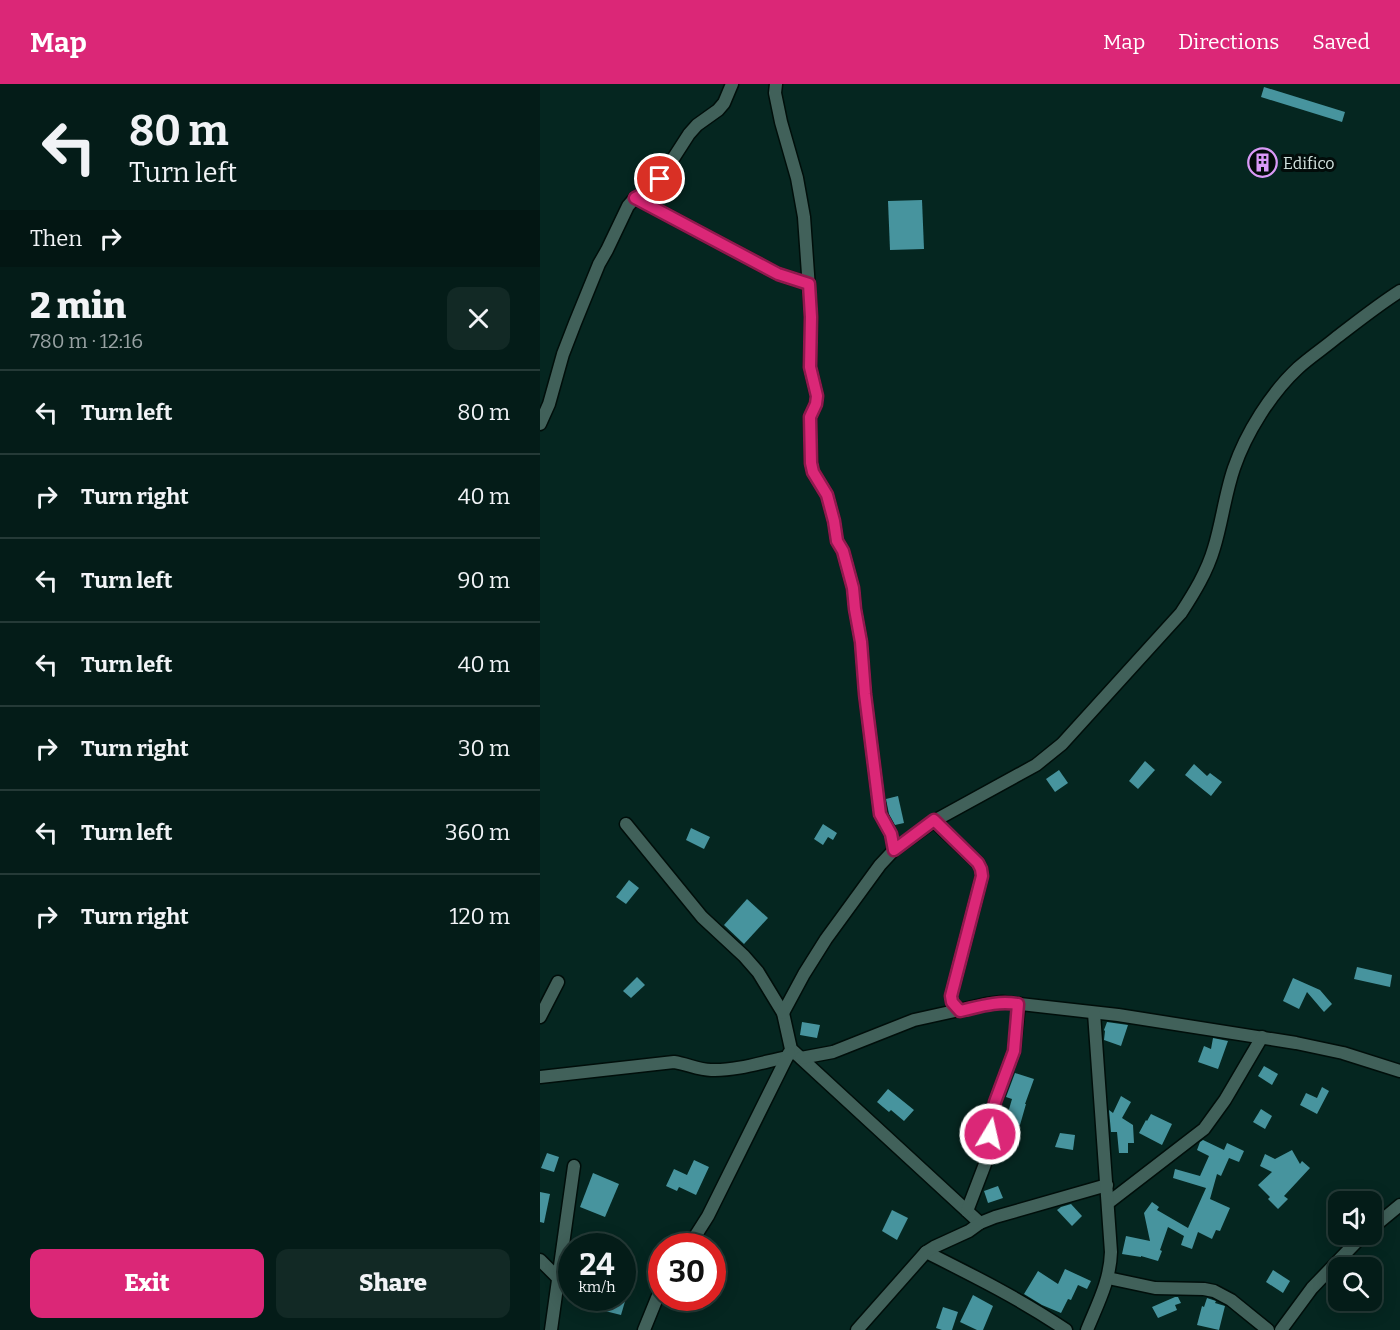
<!DOCTYPE html>
<html lang="en">
<head>
<meta charset="utf-8">
<style>
	:root { --surface:#041c18; --page:#122925; --text:#f1f3f6; --muted:#97a1a2; --line:#253a37; --accent:#db2777 }
	body { margin:0; font-family:Bitter,serif; background:var(--page); color:var(--text); height:100vh; display:flex; flex-direction:column; font-size:22px; white-space:nowrap }
	* { box-sizing:border-box; margin:0 }
	p { font-size:20px; color:var(--muted) }
	.icon { flex:none; width:33px; height:33px; fill:none; stroke:currentColor; stroke-width:2; stroke-linecap:round; stroke-linejoin:round }
	.map { position:relative; flex:1; overflow:hidden }
	.side { display:flex; flex-direction:column; background:var(--surface); width:540px }
	.side>* { flex:none }
	.hud { background:#041c18; color:var(--text); overflow:hidden }
	.fabs { position:absolute; left:788px; top:1107px; display:grid; gap:12px }
	.fabs a { display:grid; place-items:center; width:54px; height:54px; border-radius:12px; background:var(--surface); box-shadow:0 3px 15px #0003,0 0 0 2px var(--line); font-size:30px }
	.speed { position:absolute; left:18px; top:1149px; display:flex; gap:12px; font-size:30px; font-weight:700; text-align:center }
	.speed>* { display:grid; place-content:center; width:78px; height:78px; border-radius:50%; background:var(--surface); box-shadow:0 3px 15px #0003,0 0 0 2px var(--line); line-height:1 }
	.speed small { font-size:15px; font-weight:400 }
	.speed .limit { border:9px solid #d22; background:#fff; color:#111 }
	.pin { position:absolute; display:grid; place-items:center; width:51px; height:51px; color:#fff; margin:-26px; border:3px solid #fff; border-radius:50%; box-shadow:0 2px 6px #0007 }
	.me { position:absolute; width:66px; margin:-33px; rotate:9deg; stroke-linejoin:round; filter:drop-shadow(0 0 4px #0008) }
	.turn { display:flex; align-items:center; gap:21px; height:126px; padding:0 30px; font-size:27px }
	.turn .icon { width:78px; height:78px; stroke-width:2.5 }
	.turn b { display:block; font-size:42px; line-height:51px }
	.then { display:flex; align-items:center; height:57px; padding:0 30px; background:#0003; gap:12px; font-size:22px }
	.round { display:grid; place-items:center; flex:none; width:63px; height:63px; border-radius:12px; background:var(--page) }
	.summary { display:flex; align-items:center; justify-content:space-between; height:102px; padding:0 30px }
	h1 { font-size:36px; font-weight:800; line-height:45px }
	.cta { display:flex; gap:12px; margin-top:auto; padding:12px 30px }
	.cta a { flex:1; height:69px; border-radius:12px; background:var(--accent); color:#fff; font-size:24px; font-weight:800; line-height:69px; text-align:center }
	.cta a+a { background:var(--page); color:var(--text) }
	ul { padding:0; list-style:none }
	li { display:flex; align-items:center; gap:18px; height:84px; padding:0 30px; border-top:2px solid var(--line) }
	li div { flex:1 }
	li b { display:block; font-size:22px }
	li em { font-style:normal }
	header { display:flex; align-items:center; gap:36px; box-sizing:border-box; height:84px; padding:0 30px; background:var(--accent); color:#fff }
	header strong { font-size:28px }
	nav { display:flex; gap:33px; margin-inline-start:auto; font-size:21px }
	main { display:flex; flex:1; min-height:0 }
	.map>svg:first-child { display:block }
	.building { fill:#47949e }
	.lines { fill:none; stroke-linecap:round; stroke-linejoin:round }
	.minor-casing { stroke:#000e0a; stroke-width:15 }
	.minor { stroke:#41615a; stroke-width:12 }
	.route-casing { stroke:#8e194d; stroke-width:15 }
	.route { stroke:#db2777; stroke-width:10 }
	.labels { text-anchor:middle; stroke-width:6; stroke-linejoin:round; paint-order:stroke }
	.poi-label { font-size:16px; fill:#d3e4e0; stroke:#020c0a; text-anchor:start }
</style>
</head>
<body>
<header>
<strong>Map</strong>
<nav><a>Map</a><a>Directions</a><a>Saved</a></nav>
</header>
<main>
<section class="side">
<div class="hud">
<div class="turn"><svg class="icon" aria-label="left" viewBox="0 0 24 24"><path d="M17 20v-9H6M10 6l-5 5 5 5"/></svg><div><b>80 m</b>Turn left</div></div>
<div class="then">Then<svg class="icon" aria-label="right" viewBox="0 0 24 24"><path d="M7 20v-9h11M14 6l5 5-5 5"/></svg></div>
</div>
<div class="summary"><div><h1>2 min</h1><p>780 m · 12:16</p></div><a class="round"><svg class="icon" aria-label="close" viewBox="0 0 24 24"><path d="M6 6l12 12M18 6L6 18"/></svg></a></div>
<ul>
<li><svg class="icon" aria-label="left" viewBox="0 0 24 24"><path d="M17 20v-9H6M10 6l-5 5 5 5"/></svg><div><b>Turn left</b></div><em>80 m</em></li>
<li><svg class="icon" aria-label="right" viewBox="0 0 24 24"><path d="M7 20v-9h11M14 6l5 5-5 5"/></svg><div><b>Turn right</b></div><em>40 m</em></li>
<li><svg class="icon" aria-label="left" viewBox="0 0 24 24"><path d="M17 20v-9H6M10 6l-5 5 5 5"/></svg><div><b>Turn left</b></div><em>90 m</em></li>
<li><svg class="icon" aria-label="left" viewBox="0 0 24 24"><path d="M17 20v-9H6M10 6l-5 5 5 5"/></svg><div><b>Turn left</b></div><em>40 m</em></li>
<li><svg class="icon" aria-label="right" viewBox="0 0 24 24"><path d="M7 20v-9h11M14 6l5 5-5 5"/></svg><div><b>Turn right</b></div><em>30 m</em></li>
<li><svg class="icon" aria-label="left" viewBox="0 0 24 24"><path d="M17 20v-9H6M10 6l-5 5 5 5"/></svg><div><b>Turn left</b></div><em>360 m</em></li>
<li><svg class="icon" aria-label="right" viewBox="0 0 24 24"><path d="M7 20v-9h11M14 6l5 5-5 5"/></svg><div><b>Turn right</b></div><em>120 m</em></li>
</ul>
<div class="cta"><a>Exit</a><a>Share</a></div>
</section>
<div class="map">
<svg width="860" height="1246" viewBox="0 0 860 1246">
	<rect width="100%" height="100%" fill="#052620"/>
	<g class="building">
		<path d="M724,3L805,28L802,38L721,13Z"/>
		<path d="M382,116L384,165L350,166L348,117Z"/>
		<path d="M605,677L615,686L598,705L589,697Z"/>
		<path d="M654,680L667,692L670,689L682,698L671,712L645,691Z"/>
		<path d="M519,686L528,699L515,708L506,695Z"/>
		<path d="M358,712L364,739L355,741L349,730L346,715Z"/>
		<path d="M283,740L297,749L293,756L288,753L283,761L274,755Z"/>
		<path d="M151,744L170,753L164,765L146,756Z"/>
		<path d="M89,796L99,804L86,820L76,813Z"/>
		<path d="M207,815L228,834L204,860L184,841Z"/>
		<path d="M817,883L852,891L850,903L814,895Z"/>
		<path d="M97,893L105,901L91,914L83,907Z"/>
		<path d="M753,894L780,906L792,920L784,928L767,908L759,925L743,917Z"/>
		<path d="M262,938L280,941L277,954L260,951Z"/>
		<path d="M567,938L588,941L581,962L564,956L565,947L564,946Z"/>
		<path d="M673,954L688,957L678,985L658,978L664,962L671,965Z"/>
		<path d="M724,982L738,990L732,1001L718,992Z"/>
		<path d="M475,989L494,995L485,1020H486L480,1041L465,1039L472,1015L466,1013Z"/>
		<path d="M782,1003L789,1007L777,1030L760,1021L766,1009L777,1014Z"/>
		<path d="M348,1005L374,1026L364,1037L351,1026L349,1028L337,1018Z"/>
		<path d="M581,1012L591,1018L582,1034L593,1041L594,1059H588V1069H579L577,1048H571L569,1026L573,1029Z"/>
		<path d="M721,1025L732,1032L725,1045L713,1038Z"/>
		<path d="M611,1030L632,1040L622,1061L599,1049L606,1036L607,1037Z"/>
		<path d="M520,1049L535,1051L533,1066L515,1063Z"/>
		<path d="M663,1056L684,1066L687,1059L704,1067L699,1078L689,1074L681,1092L677,1090L670,1115L690,1124L680,1147L676,1146L672,1155L658,1148L652,1165L641,1161L644,1152L628,1143L620,1166L622,1167L618,1177L601,1172V1173L582,1170L586,1152L610,1157L604,1129L612,1118L619,1123L617,1126L648,1144L666,1104L633,1094L635,1085L660,1092L669,1072L657,1066L660,1058Z"/>
		<path d="M752,1066L760,1080L762,1077L770,1084L744,1112L748,1115L738,1125L728,1115L730,1113L718,1101L732,1088L720,1082L725,1070L735,1075Z"/>
		<path d="M7,1069L19,1073L14,1088L1,1084Z"/>
		<path d="M154,1076L169,1083L156,1111L139,1103L137,1107L126,1102L134,1085L147,1091Z"/>
		<path d="M53,1089L79,1100L65,1133L40,1123Z"/>
		<path d="M458,1102L463,1114L448,1119L444,1107Z"/>
		<path d="M0,1108L10,1110L4,1139L0,1138Z"/>
		<path d="M531,1120L542,1132L532,1142L517,1126L521,1123Z"/>
		<path d="M352,1126L368,1134L357,1156L342,1147Z"/>
		<path d="M525,1185L551,1197L547,1205L538,1201L531,1216L528,1215L521,1229L502,1221L484,1210L498,1187L518,1200Z"/>
		<path d="M733,1186L750,1197L743,1209L726,1198Z"/>
		<path d="M433,1211L453,1222L443,1246H437L420,1238Z"/>
		<path d="M635,1213H638L641,1219L635,1221L637,1226L618,1234L612,1223Z"/>
		<path d="M68,1214H86L81,1231L65,1227Z"/>
		<path d="M667,1214L676,1217L675,1219L685,1222L679,1246L657,1241L662,1222L664,1223Z"/>
		<path d="M403,1223L418,1228L412,1246H402L396,1244Z"/>
	</g>
	<g class="lines">
		<defs>
			<g id="minor">
				<path d="M236,0L235,9L241,38L257,94L264,133L271,233L270,283L277,312L276,320L270,333L271,379L273,388L287,411L294,437L297,457L303,467L313,504L315,525L321,558L325,610L340,730L351,750L354,766"/>
				<path d="M95,114L238,190L269,200"/>
				<path d="M0,340L9,320L23,270L35,239L59,180L67,166L88,122L95,114L103,110L120,95L149,50L157,41L178,26L184,19L192,0"/>
				<path d="M394,737L438,779L441,785L442,792L411,912L412,918L420,927"/>
				<path d="M86,740L162,833L204,872L218,888L243,929L251,965L440,1139"/>
				<path d="M243,929L264,890L286,855L340,781L354,766L394,737L496,681L522,660L641,529C654,509 667,488 674,464C682,438 685,410 694,384C706,349 731,309 758,284C770,273 784,264 797,253C818,237 838,221 860,207"/>
				<path d="M0,933L18,898"/>
				<path d="M261,974L293,968L374,936L446,920L462,918L578,931L756,959L803,969L860,987"/>
				<path d="M0,993L134,978C147,980 159,986 171,986C196,987 223,978 247,973"/>
				<path d="M568,1119L664,1045L685,1016L722,953"/>
				<path d="M427,1127L445,1080L446,1066L453,1035L455,1018L474,967L479,920"/>
				<path d="M831,1145L860,1121"/>
				<path d="M149,1162L168,1132L249,969"/>
				<path d="M386,1168C434,1192 482,1216 526,1246"/>
				<path d="M0,1176L18,1194"/>
				<path d="M568,1194L615,1204L664,1205L674,1207L691,1216L728,1246"/>
				<path d="M11,1246L34,1082"/>
				<path d="M104,1246L117,1214L122,1206"/>
				<path d="M317,1246L386,1168L394,1163L429,1147L440,1139L455,1133L567,1101"/>
				<path d="M547,1246C558,1219 570,1197 571,1168L554,929"/>
				<path d="M741,1246L772,1204L824,1150"/>
			</g>
		</defs>
		<use href="#minor" class="minor-casing"/>
		<use href="#minor" class="minor"/>
	</g>
	<g class="lines">
		<defs>
			<path id="route" d="M120,95L103,110L95,114L238,190L269,200L271,233L270,283L277,312L276,320L270,333L271,379L273,388L287,411L294,437L297,457L303,467L313,504L315,525L321,558L325,610L340,730L351,750L354,766L394,736L438,779L441,785L442,792L411,912L412,918L420,927C442,922 456,917 478,920L474,967L455,1018L450,1050"/>
		</defs>
		<use href="#route" class="route-casing"/>
		<use href="#route" class="route"/>
	</g>
	<defs>
		<symbol id="building-ring" viewBox="-11 -11 22 22"><circle r="9.5" fill="#020c0a" stroke="#da9af7" stroke-width="1.5"/><path d="M-4-6H4V6H1V3H-1V6H-4ZM-2.5-4.3h1.7v1.8h-1.7ZM.8-4.3h1.7v1.8H.8ZM-2.5-1h1.7V.8h-1.7ZM.8-1h1.7V.8H.8Z" fill="#da9af7"/></symbol>
	</defs>
	<g fill-rule="evenodd">
		<use href="#building-ring" x="706" y="62" width="33" height="33"/>
	</g>
	<g class="labels">
		<g class="poi-label">
			<text x="743" y="85">Edifico</text>
		</g>
	</g>
</svg>
<div class="fabs">
<a><svg class="icon" aria-label="sound" viewBox="0 0 24 24"><path d="M4 9h4l5-4v14l-5-4H4zM17 9q2 3 0 6"/></svg></a>
<a><svg class="icon" aria-label="search" viewBox="0 0 24 24"><circle cx="10" cy="10" r="6"/><path d="M15 15l6 6"/></svg></a>
</div>
<div class="speed"><div>24<small>km/h</small></div><div class="limit">30</div></div>
<div class="pin" style="left:120px;top:95px;background:#d93025"><svg class="icon" aria-label="arrive" viewBox="0 0 24 24"><path d="M6 21V4h12l-3 4 3 4H6"/></svg></div>
<svg class="me" style="left:450px;top:1050px" viewBox="-20 -20 40 40"><circle r="17" fill="#db2777" stroke="#fff" stroke-width="3"/><path d="M0-11L8 9 0 5-8 9z" fill="#fff"/></svg>
</div>
</main>
</body>
</html>
